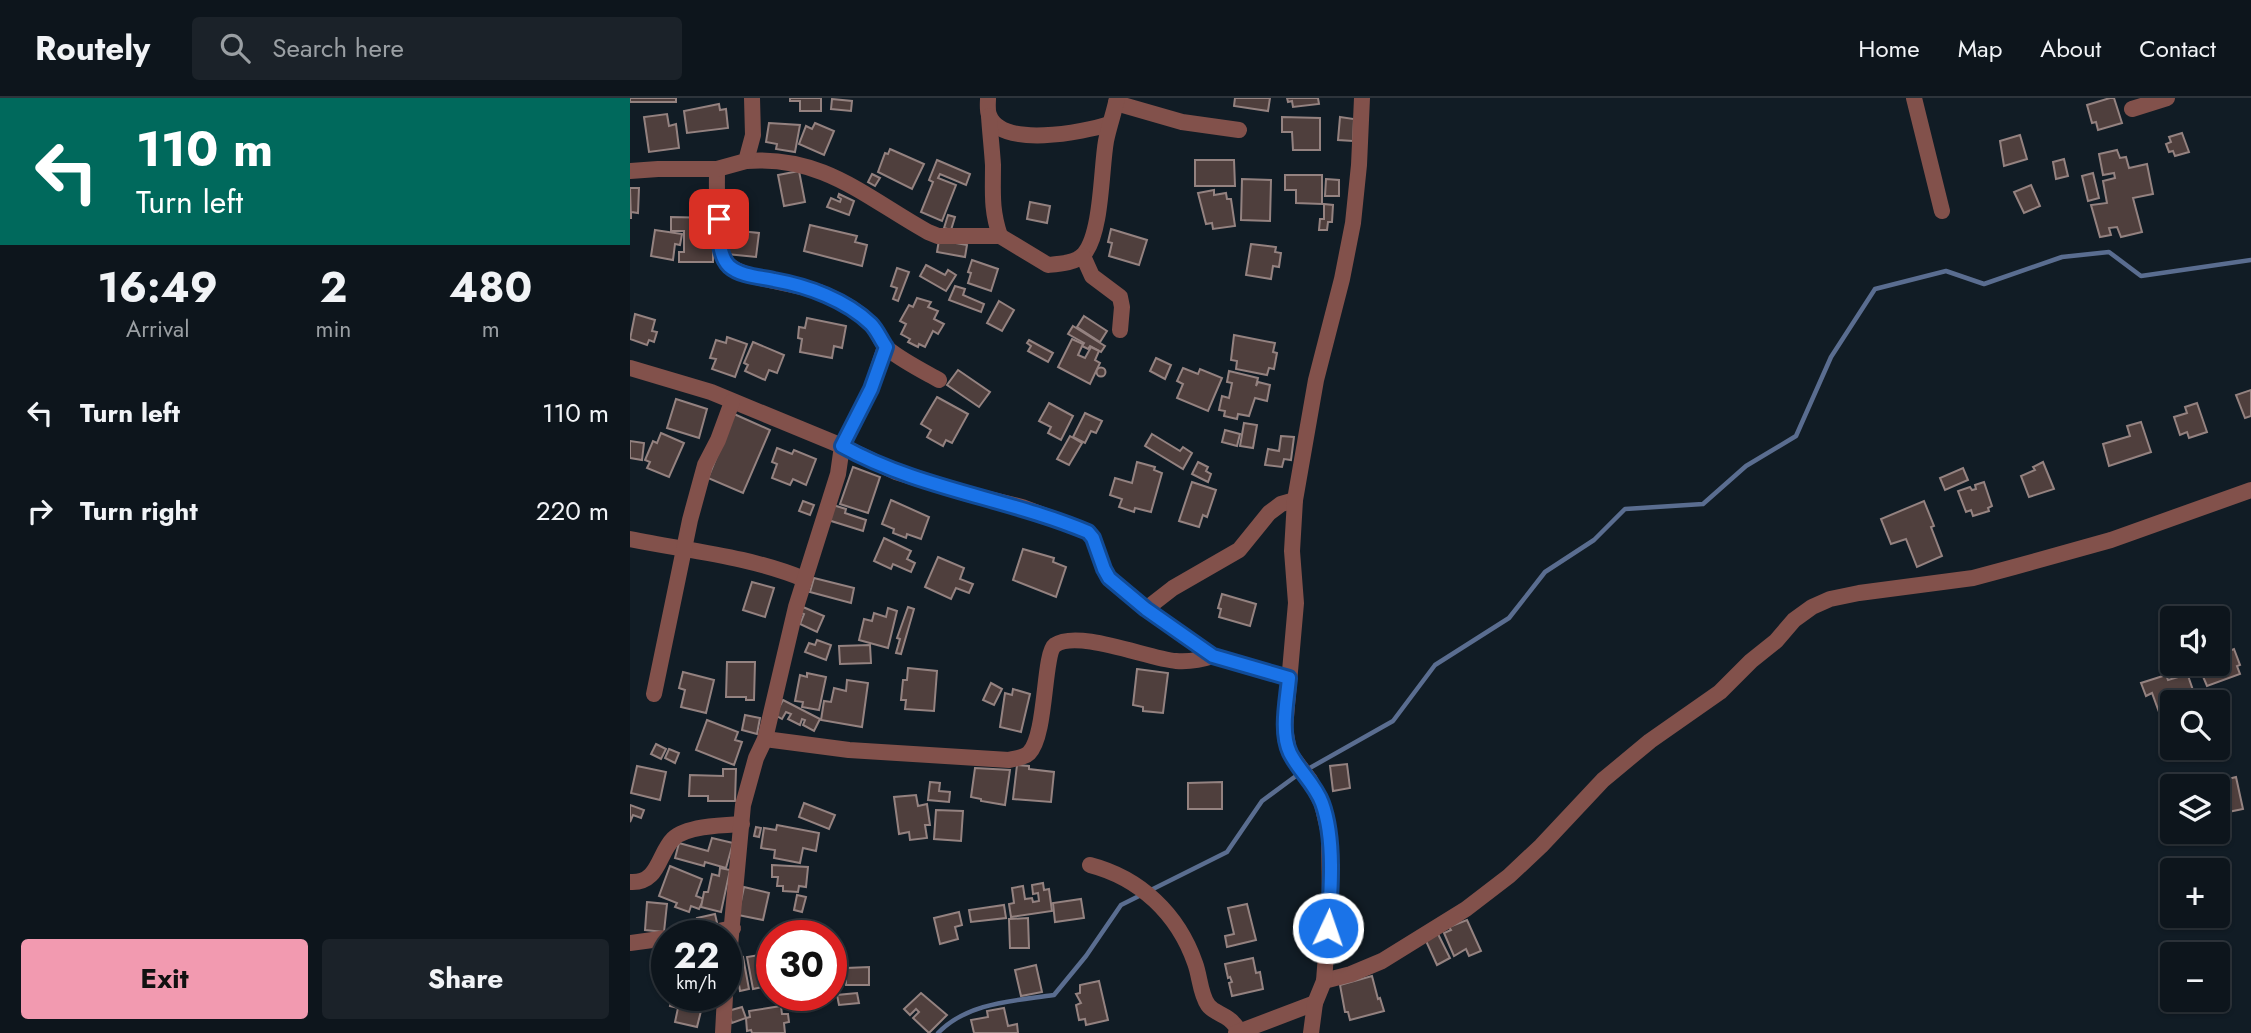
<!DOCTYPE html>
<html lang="en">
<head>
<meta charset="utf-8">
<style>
	:root { --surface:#0d151c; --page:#1b2229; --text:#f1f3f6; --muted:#9a9fa3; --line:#2d343b; --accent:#f29ab0 }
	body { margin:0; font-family:Jost,sans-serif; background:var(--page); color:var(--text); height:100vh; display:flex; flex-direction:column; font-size:26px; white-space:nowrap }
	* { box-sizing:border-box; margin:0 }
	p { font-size:23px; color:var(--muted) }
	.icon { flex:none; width:38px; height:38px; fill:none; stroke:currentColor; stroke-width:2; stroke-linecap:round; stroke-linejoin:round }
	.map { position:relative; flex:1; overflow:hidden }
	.details { display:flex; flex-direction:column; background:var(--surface); width:630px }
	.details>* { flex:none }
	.guide { background:#00695c; color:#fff; overflow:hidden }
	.controls { position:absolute; left:1530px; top:508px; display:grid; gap:14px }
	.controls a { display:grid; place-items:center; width:70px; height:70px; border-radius:7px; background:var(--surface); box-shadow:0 2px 5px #0004,0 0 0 2px var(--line); font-size:35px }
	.speed { position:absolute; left:21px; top:822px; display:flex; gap:14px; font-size:35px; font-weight:700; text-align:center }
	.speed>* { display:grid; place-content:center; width:91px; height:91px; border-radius:50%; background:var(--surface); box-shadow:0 2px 5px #0004,0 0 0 2px var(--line); line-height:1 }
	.speed small { font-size:18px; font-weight:400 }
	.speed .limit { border:10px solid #d22; background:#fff; color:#111 }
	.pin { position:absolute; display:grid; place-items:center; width:60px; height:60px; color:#fff; margin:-30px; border-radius:14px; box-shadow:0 4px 10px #0006 }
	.me { position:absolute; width:77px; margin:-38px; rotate:3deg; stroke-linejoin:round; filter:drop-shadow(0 0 5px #0008) }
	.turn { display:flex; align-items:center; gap:24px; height:147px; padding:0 21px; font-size:32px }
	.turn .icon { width:91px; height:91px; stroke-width:2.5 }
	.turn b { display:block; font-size:49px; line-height:60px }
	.eta { display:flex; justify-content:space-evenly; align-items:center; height:119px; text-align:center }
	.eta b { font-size:42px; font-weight:700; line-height:49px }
	.action { display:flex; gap:14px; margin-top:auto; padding:14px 21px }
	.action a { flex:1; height:80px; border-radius:7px; background:var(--accent); color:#111; font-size:28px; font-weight:700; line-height:80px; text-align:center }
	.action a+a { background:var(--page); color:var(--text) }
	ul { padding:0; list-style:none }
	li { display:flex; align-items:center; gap:21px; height:98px; padding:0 21px }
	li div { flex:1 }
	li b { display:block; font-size:26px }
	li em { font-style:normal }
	header { display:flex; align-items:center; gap:42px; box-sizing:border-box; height:98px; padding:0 35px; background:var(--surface); border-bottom:2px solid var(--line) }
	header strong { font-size:33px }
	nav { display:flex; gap:38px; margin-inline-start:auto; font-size:24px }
	.search { width:490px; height:63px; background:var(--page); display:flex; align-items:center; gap:18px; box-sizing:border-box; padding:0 24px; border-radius:7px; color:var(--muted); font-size:26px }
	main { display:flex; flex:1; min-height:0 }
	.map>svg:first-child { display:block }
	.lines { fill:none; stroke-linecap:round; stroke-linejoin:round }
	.stream { stroke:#5a6d90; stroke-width:4.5 }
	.building { fill:#4f3f3d; stroke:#948280; stroke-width:2 }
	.street { stroke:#82514b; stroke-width:16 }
	.route-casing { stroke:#114b97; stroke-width:18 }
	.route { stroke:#1a73e8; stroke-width:12 }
</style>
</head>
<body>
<header>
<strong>Routely</strong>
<div class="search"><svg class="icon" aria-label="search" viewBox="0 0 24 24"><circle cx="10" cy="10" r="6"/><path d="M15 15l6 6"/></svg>Search here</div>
<nav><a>Home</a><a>Map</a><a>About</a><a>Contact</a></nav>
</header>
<main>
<section class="details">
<div class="guide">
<div class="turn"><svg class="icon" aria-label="left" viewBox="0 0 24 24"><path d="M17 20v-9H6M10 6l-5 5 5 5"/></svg><div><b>110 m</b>Turn left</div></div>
</div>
<div class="eta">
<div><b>16:49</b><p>Arrival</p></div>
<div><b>2</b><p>min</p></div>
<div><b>480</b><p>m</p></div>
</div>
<ul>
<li><svg class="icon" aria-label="left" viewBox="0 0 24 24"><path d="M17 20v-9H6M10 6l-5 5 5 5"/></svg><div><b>Turn left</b></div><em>110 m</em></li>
<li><svg class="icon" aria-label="right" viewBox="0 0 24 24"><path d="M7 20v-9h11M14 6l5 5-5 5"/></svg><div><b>Turn right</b></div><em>220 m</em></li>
</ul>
<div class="action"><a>Exit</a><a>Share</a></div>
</section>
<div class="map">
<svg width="1621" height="935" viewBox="0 0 1621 935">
	<rect width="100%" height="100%" fill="#111c25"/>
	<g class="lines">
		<g class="stream">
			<path d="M678,671L763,623L805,567L879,520L915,474L964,442L995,411L1073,406L1116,368L1166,338L1201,259L1245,191L1316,173L1354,186L1432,159L1479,154L1511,178L1621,162"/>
			<path d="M308,935C338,904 384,903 424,897L456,858L491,807L597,754L632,703L670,675"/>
		</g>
	</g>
	<g class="building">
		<rect x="0" y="0" width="46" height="4"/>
		<path d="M160,0H191V13H170V3H160Z"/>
		<path d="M605,0H640L638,13L604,8Z"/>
		<path d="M657,0H688L689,6L663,9L662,3L658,4Z"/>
		<path d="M1480,0H1484L1492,25L1468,32L1466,24L1462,25L1457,7Z"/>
		<path d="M202,1L222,3L221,13L201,11Z"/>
		<path d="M89,6L90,12L96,11L98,30L57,35L54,13Z"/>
		<path d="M37,16L39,28L46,26L49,50L19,54L14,19Z"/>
		<path d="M652,19L690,20V52H663L662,34H652Z"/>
		<path d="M710,19L724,21L723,43L708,42Z"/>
		<path d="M139,25L170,27L165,54L146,51L147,46L136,44Z"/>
		<path d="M185,25L204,33L194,57L169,46L176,28L182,31Z"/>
		<path d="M1552,35L1559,54L1545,58L1543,53L1539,54L1536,46L1541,44L1539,39Z"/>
		<path d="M1390,37L1397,61L1374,68L1370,43Z"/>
		<path d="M260,51L294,66L282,91L248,74L255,55L258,56Z"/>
		<path d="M1487,52L1490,60L1496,59L1499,70L1517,66L1523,96L1503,100L1512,134L1491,139L1487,129L1479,130L1481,137L1470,139L1461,107L1477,105L1473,83L1485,80L1484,75L1473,77L1469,56Z"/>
		<path d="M1434,61L1438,78L1426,81L1423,64Z"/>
		<path d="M307,62L340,76L336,87L310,76L308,80L326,87L312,123L291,114L303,84L299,82Z"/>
		<path d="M565,62H604L605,88H565Z"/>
		<path d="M169,73L175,104L154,108L148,77Z"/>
		<path d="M1463,75L1469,100L1458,103L1452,78Z"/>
		<path d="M242,76L250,80L245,88L238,84Z"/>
		<path d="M655,77H692V106L666,105V92H655Z"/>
		<path d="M612,81L641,82L640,123L611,122Z"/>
		<path d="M696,81L709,82V98H695Z"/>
		<path d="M1401,87L1410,108L1394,115L1384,94Z"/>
		<path d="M0,90H9L8,115L1,114V121Z"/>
		<path d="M584,92V97L596,95L597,101H601L605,128L583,131L582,125L576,126L568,95Z"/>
		<path d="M209,96L224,103L219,117L197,109L201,100L210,104L211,101L208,99Z"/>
		<path d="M400,104L420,108L417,125L397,121Z"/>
		<path d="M694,106L703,107L702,124H698L697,132H689L690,121H694Z"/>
		<path d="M318,117L325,119L321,132L314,130Z"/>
		<path d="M41,119L83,120V164H49V154H54V133H41Z"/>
		<path d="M180,127L227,138L225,144L237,147L232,168L174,153Z"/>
		<path d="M481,131L517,142L509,167L479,158L482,145L478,144Z"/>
		<path d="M25,132L52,136L50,147L45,146L43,162L21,158Z"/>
		<path d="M100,132L129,135L126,159L97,156Z"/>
		<path d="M309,142L337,147L335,159L307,154Z"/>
		<path d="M621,146L646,149L645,154L651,155L649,169L643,168L641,181L616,177Z"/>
		<path d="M342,162L368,171L361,193L338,185L341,175L338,174Z"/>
		<path d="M296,167L315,177L318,172L326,177L316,193L290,178Z"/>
		<path d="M267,170L279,174L268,203L263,201L267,190L261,188Z"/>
		<path d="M325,188L335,191L333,197L354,206L351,214L319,202Z"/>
		<path d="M287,200L301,204L298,209L308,213L304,221L314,226L308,236L303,233L295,249L289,246L288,249L278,244L280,241L271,236L276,226L270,223L279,207L283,209Z"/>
		<path d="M369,203L384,212L372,233L357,225Z"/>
		<path d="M5,216L25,222L22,233L27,234L24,244L19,242L17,247L0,241Z"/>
		<path d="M454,218L477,233L470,244L447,229Z"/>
		<path d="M177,220L216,228L212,250L204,248L202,260L170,254L172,241L168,240L169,229L175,230Z"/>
		<path d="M443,228L475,248L471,254L460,248L458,251L452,248L454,245L438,236Z"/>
		<path d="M604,237L645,245L643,254L647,255L644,271L639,270L637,277L606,271L607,263L601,262Z"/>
		<path d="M97,239L117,246L105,279L82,271L86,261L80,260L86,242L96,245Z"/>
		<path d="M442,241L453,246L448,257L455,260L461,249L469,253L465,262L470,265L460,286L428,269Z"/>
		<path d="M399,242L423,255L418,264L398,253L401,248L397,245Z"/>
		<path d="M123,244L154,257L147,275L139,272L135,282L115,273L118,267L114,265Z"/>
		<path d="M526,260L541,267L535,281L520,273Z"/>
		<circle cx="471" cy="274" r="4.5"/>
		<path d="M553,270L568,276L570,271L592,280L578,313L547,300L553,286L547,283Z"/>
		<path d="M328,272L360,294L349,309L317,287Z"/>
		<path d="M599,273L628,280L626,288L628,284L640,287L637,303L625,300L619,318L608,316L607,321L594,318L595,313L589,312L592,298L599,300L602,285L597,284Z"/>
		<path d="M1621,292V318L1615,320L1606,297Z"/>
		<path d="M307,299L338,316L322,345L316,342L313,348L297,339L301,332L291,326Z"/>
		<path d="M46,301L77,311L69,340L37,330Z"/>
		<path d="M419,305L443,318L431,342L418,335L421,329L409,323Z"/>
		<path d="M1567,305L1577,334L1559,340L1557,334L1550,337L1544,319L1557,315L1555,309Z"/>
		<path d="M455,315L472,323L466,335L461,333L455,345L443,339Z"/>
		<path d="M104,316L140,332L113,395L78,380Z"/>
		<path d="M1511,324L1521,354L1479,368L1473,346L1500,338L1497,328Z"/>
		<path d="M614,325L627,327L623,350L610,348Z"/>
		<path d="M595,332L610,336L607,348L592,344Z"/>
		<path d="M31,335L54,345L39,379L17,370L20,364L15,362L23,343L27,345Z"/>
		<path d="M522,336L550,353L553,349L562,355L553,371L515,348Z"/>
		<path d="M440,338L452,345L439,367L427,361Z"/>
		<path d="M651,338L664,339L661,362L654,361L652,369L635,367L638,351L649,353Z"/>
		<path d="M0,343L14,345L12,362L0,360Z"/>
		<path d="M147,350L162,356L164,352L186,361L176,387L163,381L160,387L142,380L147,366L142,364Z"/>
		<path d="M507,364L525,369L524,372L532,375L521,414L505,410L504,414L489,409L492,401L480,397L485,380L502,385Z"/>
		<path d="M568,364L578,369L576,373L581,376L578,384L562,376Z"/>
		<path d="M1413,364L1424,391L1399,399L1391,378L1405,372L1403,369Z"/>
		<path d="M223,369L250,379L238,415L210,406Z"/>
		<path d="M1333,370L1338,382L1315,392L1310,380Z"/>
		<path d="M562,384L586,392L577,419L573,417L569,429L549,423Z"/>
		<path d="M1354,384L1362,408L1358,410L1359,413L1343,418L1341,412L1336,414L1328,393L1340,389L1342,392L1346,391L1345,387Z"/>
		<path d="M261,402L299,419L291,441L277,436L276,440L263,435L264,431L252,426Z"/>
		<path d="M173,403L184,407L180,417L169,413Z"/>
		<path d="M1294,403L1304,428L1301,429L1312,458L1287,469L1276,441L1261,446L1251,421Z"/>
		<path d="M203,407L216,411L215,415L236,422L233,433L198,422Z"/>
		<path d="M254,440L281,453L277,461L285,465L281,474L263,466L261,471L244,463Z"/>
		<path d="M393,451L424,460L423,464L436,469L426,499L383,482Z"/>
		<path d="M308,459L334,470L330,481L343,486L339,495L326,490L321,501L295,489Z"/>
		<path d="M184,480L224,490L221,505L180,494Z"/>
		<path d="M122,484L144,490L135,519L113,512Z"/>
		<path d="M592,496L626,506L620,528L589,519L591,511L588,510Z"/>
		<path d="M173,509L194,518L187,534L170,526L174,516L171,515Z"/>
		<path d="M278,509L284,511L271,556L266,555L270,541L267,540Z"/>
		<path d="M258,510L267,513L258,550L229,542L234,521L242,523L244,515L256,519Z"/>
		<path d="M187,542L201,547L196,562L175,554L179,545L185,547Z"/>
		<path d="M240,547L241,565L210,566L209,548Z"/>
		<path d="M1604,551L1610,567L1607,568L1610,576L1577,588L1569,569L1587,565V558Z"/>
		<path d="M97,564H125L124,602H116V599H96Z"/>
		<path d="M1554,566L1566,601L1558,604L1557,599L1551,601L1552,604H1542V610L1529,614L1522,595L1516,598L1511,585L1536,577L1538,582L1548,579L1545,569Z"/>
		<path d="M278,570L307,573L304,613L275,611L276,602H271L273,582H277Z"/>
		<path d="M507,571L538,575L533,615L513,613V609L503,607Z"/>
		<path d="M53,574L84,582L76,615L51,609L55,592L49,590Z"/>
		<path d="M177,575L196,579L189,612L172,609L173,604L165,603L170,577L177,579Z"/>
		<path d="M217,582L238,585L232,629L191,622L194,603L201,604L204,590L216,593Z"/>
		<path d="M361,585L372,591L364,607L353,602Z"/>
		<path d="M383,591L400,596L391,634L370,629L375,595L382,597Z"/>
		<path d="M153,602L190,621L184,633L173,627L175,622L172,621L170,627L158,621L161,616L156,614L152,621L145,617Z"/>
		<path d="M115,617L130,620L127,636L112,632Z"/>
		<path d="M77,622L108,634L105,642L112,644L104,667L66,652Z"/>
		<path d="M26,646L36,651L31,661L21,656Z"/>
		<path d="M39,651L49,655L45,665L35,660Z"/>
		<path d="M717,666L720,690L703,693L700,668Z"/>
		<path d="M387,667L399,668V671L424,674L421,704L383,701Z"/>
		<path d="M7,668L36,674L30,702L1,695Z"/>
		<path d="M345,670L380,672L375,707L351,703V701L341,699Z"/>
		<path d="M93,671H106L105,703H78V698H59L60,677L93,678Z"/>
		<path d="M1606,679L1613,711L1598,714L1596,708L1587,710V690L1591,689L1590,683Z"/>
		<path d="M300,684L310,685L309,693L320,694L319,704L298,702Z"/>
		<path d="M592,684V711H558V685Z"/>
		<path d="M286,697L288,708L297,706L300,727H295L297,740L280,742L279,734L269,736L264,699Z"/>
		<path d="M174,705L205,717L199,731L169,719Z"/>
		<path d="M0,707L14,712L11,720L3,717L0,724Z"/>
		<path d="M306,712L333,713L331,743L304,741Z"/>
		<path d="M147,727L189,735L186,753L173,750L170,765L144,760L145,752L131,750L134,730L146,732Z"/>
		<path d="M126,729L131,730L129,739L124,738Z"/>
		<path d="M82,740L103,745L96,770L75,764L74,768L45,760L49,745L78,753Z"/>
		<path d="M142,767L178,769L176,789L169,788L168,794L153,793V788H147L148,779H142Z"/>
		<path d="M40,768L72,781L66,798L74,801L69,811L61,808L59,814L45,809L47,805L29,798Z"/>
		<path d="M90,770L100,772L91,814L71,809L74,794H78L82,776L89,778Z"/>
		<path d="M413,785L414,792L419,791L422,813L381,819L379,806L384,805L382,790L393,788L395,801L402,800L403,804L409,803L408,795L403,796L402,787Z"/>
		<path d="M114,789L139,795L133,822L108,817Z"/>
		<path d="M167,797L176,799L172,814L164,812Z"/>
		<path d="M451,801L454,820L425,824L423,805Z"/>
		<path d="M17,804L37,806L34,834L15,832Z"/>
		<path d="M617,806L626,842L597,849L595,838L604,836L598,810Z"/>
		<path d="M374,807L376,820L341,824L339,812Z"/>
		<path d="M329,814L332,827L325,829L328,841L310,846L304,820Z"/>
		<path d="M85,816L88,829L70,833L67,820Z"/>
		<path d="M398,820L399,850H380L379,821Z"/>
		<path d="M837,822L851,853L839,858L836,851L824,858L814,835L821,832L819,829Z"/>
		<path d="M808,836L820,860L807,867L796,843Z"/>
		<path d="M142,855V887L123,891L117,859Z"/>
		<path d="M113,859L119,891L110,893L105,861Z"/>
		<path d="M623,860L626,875L630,874L633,891L602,898L599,885L602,884L600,879L598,880L595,866Z"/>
		<path d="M406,867L412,894L391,898L385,872Z"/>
		<path d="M239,869V887H216V870Z"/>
		<path d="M742,878L748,901L750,900L754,913L720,922L718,914H715L710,887Z"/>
		<path d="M469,883L478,922L456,927L455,921L449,922L446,907L451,905L446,896L450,895V887Z"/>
		<path d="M227,895L229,905L209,907L207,897Z"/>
		<path d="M291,895L317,917L299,935L283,920L289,914L286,911L280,917L274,911Z"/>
		<path d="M42,898L69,900L67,908L72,909L67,929L45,924L48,910L40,908Z"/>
		<path d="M151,908L152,916H158L159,924L154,925L155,935H122L121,932L117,933L116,920L120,919L119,913Z"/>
		<path d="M112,909L116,920L102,925L98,913Z"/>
		<path d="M374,910L378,928L387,926L388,935H344L341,922L358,919L357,913Z"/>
	</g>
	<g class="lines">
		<g class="street">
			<path d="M358,0C358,5 357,12 359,17C371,51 454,34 479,26"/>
			<path d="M1284,0L1312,113"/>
			<path d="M486,5L552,24L609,32"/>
			<path d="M1502,11L1537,0"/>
			<path d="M359,18C360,34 362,51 363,67C363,95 361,111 370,138"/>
			<path d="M116,63C193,57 235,99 298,134L308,138H370L418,167C430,166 446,165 454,156C472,135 471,71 476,43C479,28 484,15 487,0"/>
			<path d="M87,71C87,92 85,152 98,166C111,181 167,185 189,194C206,201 232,214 243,229C249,236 251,245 258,251C273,263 291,272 309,282"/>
			<path d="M0,73L28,71H87L116,63L123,37L122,0"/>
			<path d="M453,158L462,178L490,199L492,209L490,232"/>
			<path d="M0,270L81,294L212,348L266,374L338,396L392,409L458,434L463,440L474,471L479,480L516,511L583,558L659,580"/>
			<path d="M0,441C59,453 118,458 174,481"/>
			<path d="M516,511L543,490L609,452L639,415L651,406L665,402"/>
			<path d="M24,596L60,422L75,367L88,342L102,304"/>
			<path d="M135,641L219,652L379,662C386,660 394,660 399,655C417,637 413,556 425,547C448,531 519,561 546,563C560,564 571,562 583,558"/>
			<path d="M460,767C510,780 548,816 565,865C570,878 570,896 578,907C583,914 593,916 600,922C604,925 607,930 611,934"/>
			<path d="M0,784C29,786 28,756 43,741C56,728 94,727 112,726"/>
			<path d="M64,838L103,830"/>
			<path d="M0,845L37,840"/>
			<path d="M694,883L721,876L752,863L836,811L879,778L911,748L973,682L1020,643L1090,594L1121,563L1146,543L1164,522L1182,509L1200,501L1229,495L1343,480L1384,469L1481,442L1621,392"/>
			<path d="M96,891L113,707L126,660L135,641L166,509L208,376L212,348L241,291L255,249"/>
			<path d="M93,935L95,898"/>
			<path d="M606,935L685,905"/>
			<path d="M681,935L685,905L694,883L700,803L699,736L692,706L680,682L659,654L655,630L666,505L662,453L665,402L686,282L712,181L723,125L729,67L732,0"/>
		</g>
	</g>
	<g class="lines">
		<defs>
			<path id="route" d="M89,121C89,135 88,157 99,168C110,178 130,179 144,182C178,188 216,202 241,226C247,232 251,242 256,249L241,291L212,348C289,391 377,400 458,434L463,440L474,471L479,480L516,511L583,558L659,580C657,603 650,634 660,655C669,673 685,686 692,705C705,740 701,793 698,830"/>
		</defs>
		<use href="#route" class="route-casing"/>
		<use href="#route" class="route"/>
	</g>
</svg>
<div class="controls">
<a><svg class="icon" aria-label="sound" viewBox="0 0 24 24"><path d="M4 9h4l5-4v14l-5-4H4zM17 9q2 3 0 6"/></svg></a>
<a><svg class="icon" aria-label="search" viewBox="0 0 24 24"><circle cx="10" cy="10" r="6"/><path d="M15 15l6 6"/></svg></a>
<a><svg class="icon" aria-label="layers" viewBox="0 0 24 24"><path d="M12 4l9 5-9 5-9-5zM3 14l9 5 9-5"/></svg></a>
<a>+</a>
<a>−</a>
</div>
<div class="speed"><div>22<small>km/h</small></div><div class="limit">30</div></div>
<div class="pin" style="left:89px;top:121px;background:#d93025"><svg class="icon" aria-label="arrive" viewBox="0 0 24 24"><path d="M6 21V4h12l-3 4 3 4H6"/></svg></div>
<svg class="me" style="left:698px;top:830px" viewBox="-20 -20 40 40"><circle r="17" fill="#1a73e8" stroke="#fff" stroke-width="3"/><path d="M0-11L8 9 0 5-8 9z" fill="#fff"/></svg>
</div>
</main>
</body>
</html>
